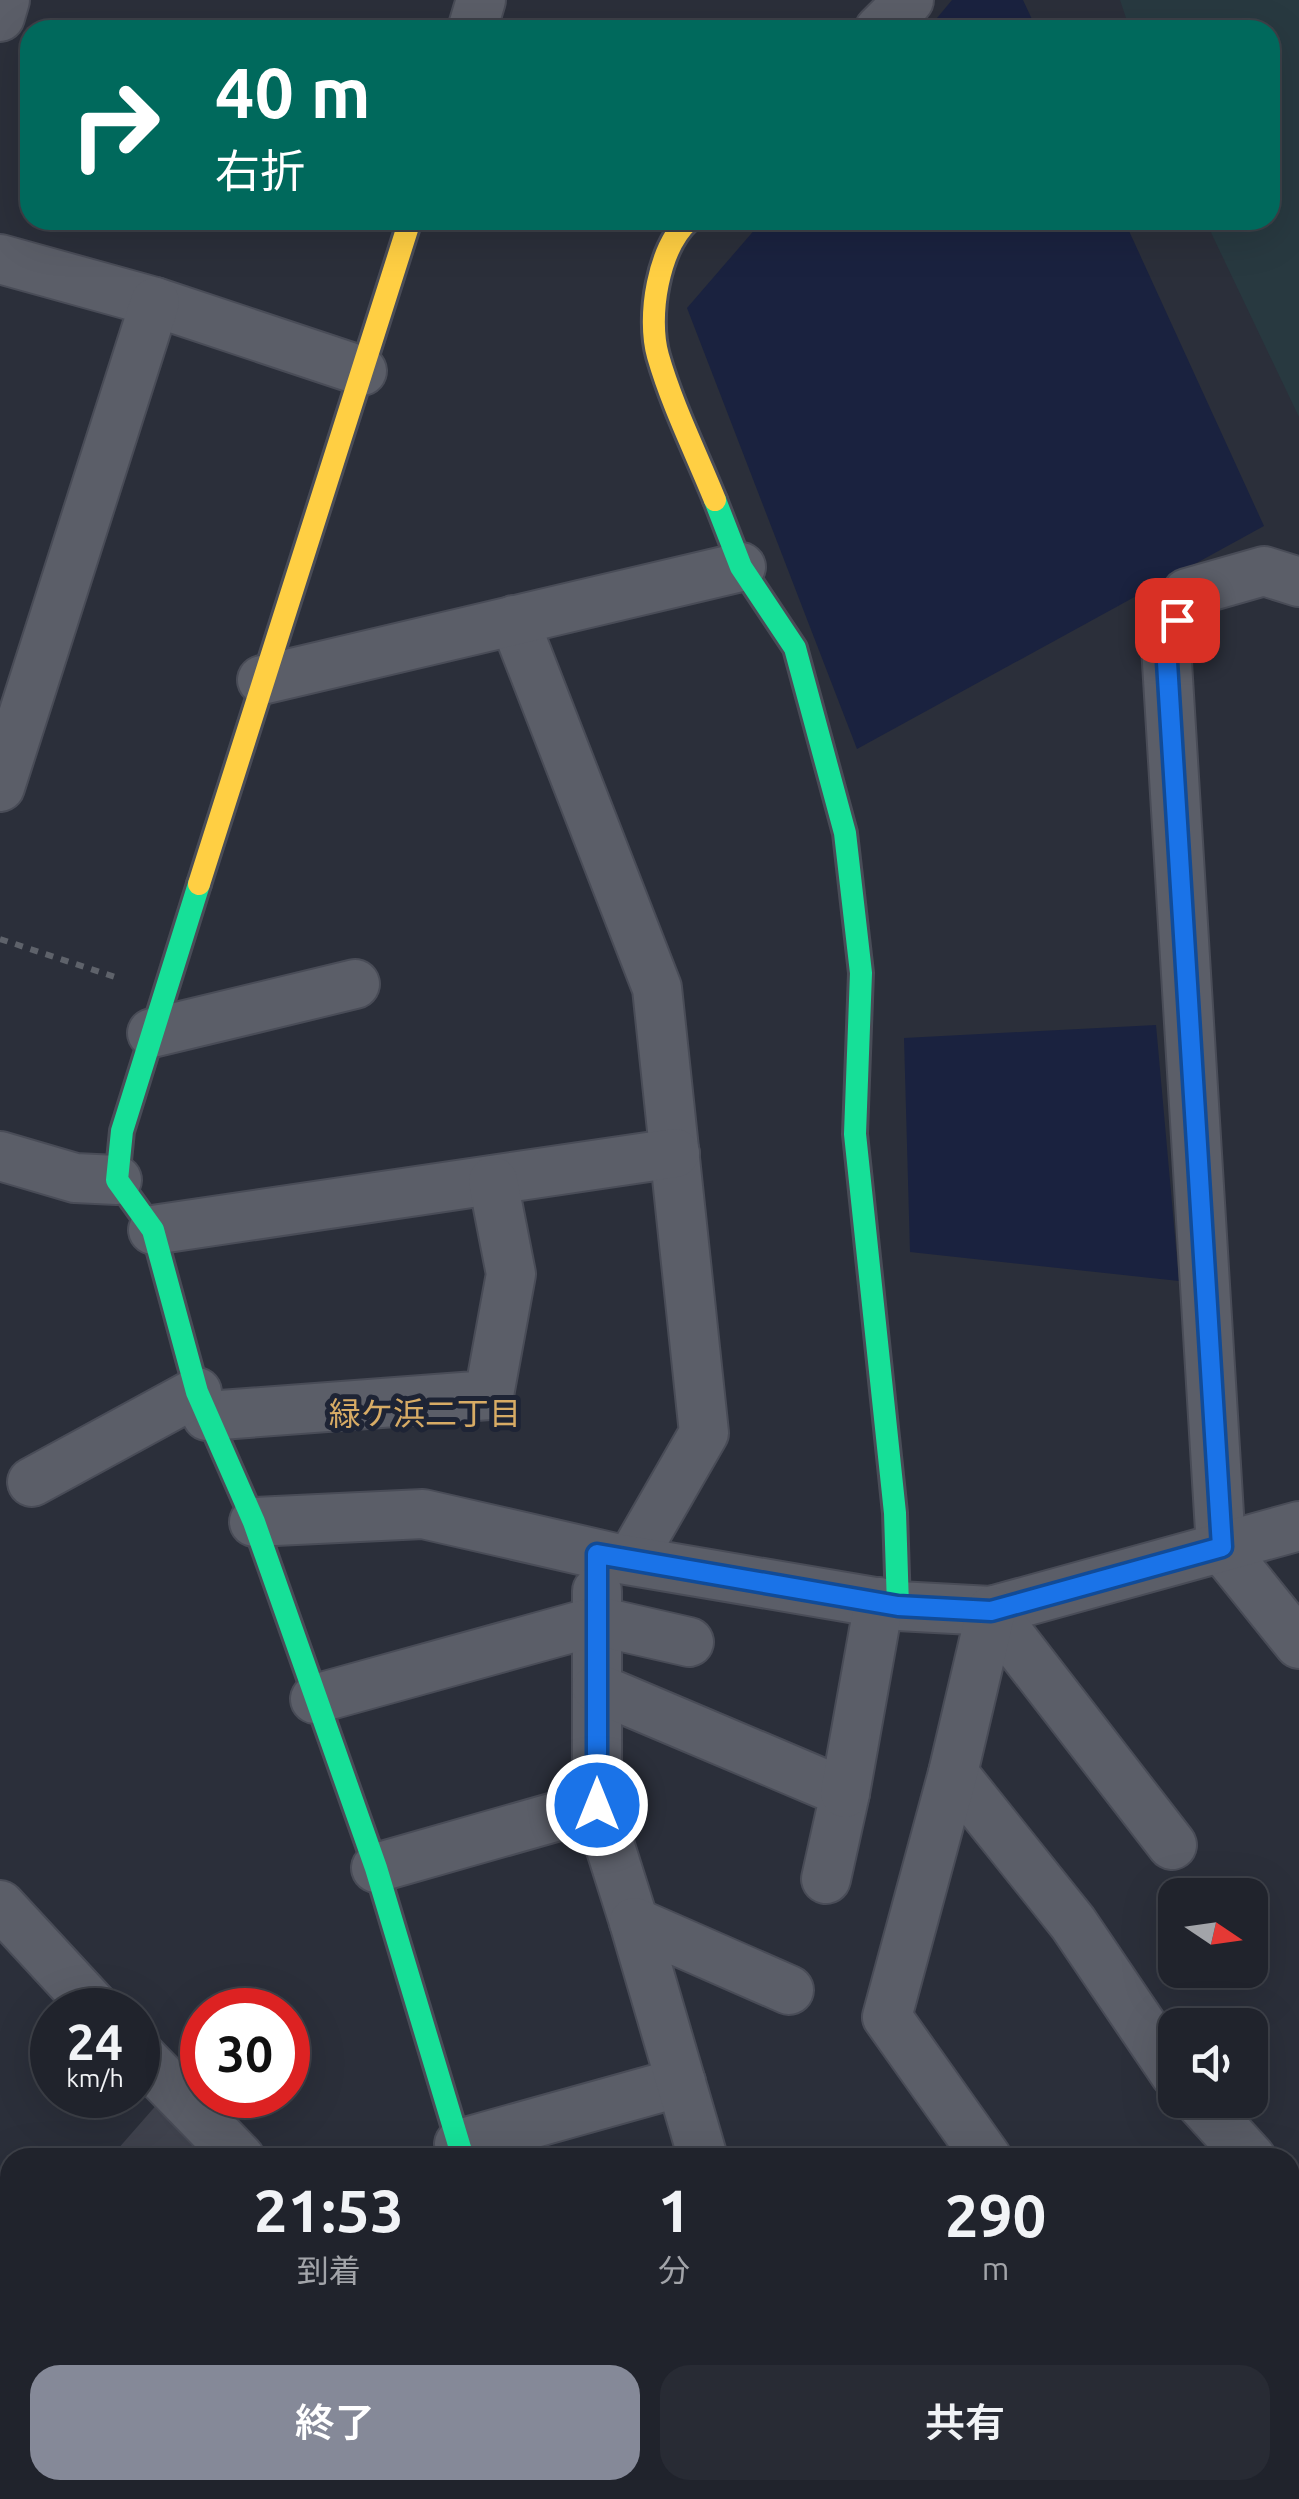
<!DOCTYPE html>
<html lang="ja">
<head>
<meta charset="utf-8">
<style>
	:root { --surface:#20232c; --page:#282b34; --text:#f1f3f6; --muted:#a2a4a9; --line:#3d4048; --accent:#858998 }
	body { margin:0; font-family:Ubuntu,"Noto Sans JP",sans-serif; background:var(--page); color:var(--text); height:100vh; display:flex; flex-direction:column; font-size:38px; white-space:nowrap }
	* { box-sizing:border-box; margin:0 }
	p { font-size:32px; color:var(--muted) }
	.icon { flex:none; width:55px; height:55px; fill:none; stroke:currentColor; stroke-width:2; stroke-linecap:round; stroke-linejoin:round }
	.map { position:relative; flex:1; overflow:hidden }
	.drawer { position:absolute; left:0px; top:2148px; width:1300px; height:352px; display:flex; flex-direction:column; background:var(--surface); border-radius:30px 30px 0 0; box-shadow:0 10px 40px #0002,0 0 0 2px var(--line) }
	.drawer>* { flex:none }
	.top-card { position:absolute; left:20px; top:20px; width:1260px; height:210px; border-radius:30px; box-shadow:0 10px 40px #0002,0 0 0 2px var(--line); background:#00695c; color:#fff; overflow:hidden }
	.needle { width:65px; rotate:103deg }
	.tools { position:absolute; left:1158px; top:1878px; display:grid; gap:20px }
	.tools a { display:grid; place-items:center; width:110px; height:110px; border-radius:20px; background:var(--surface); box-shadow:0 10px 40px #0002,0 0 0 2px var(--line); font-size:50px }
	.speed { position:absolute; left:30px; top:1988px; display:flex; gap:20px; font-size:50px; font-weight:700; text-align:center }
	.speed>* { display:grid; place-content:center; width:130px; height:130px; border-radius:50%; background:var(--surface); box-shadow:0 10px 40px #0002,0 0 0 2px var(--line); line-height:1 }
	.speed small { font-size:25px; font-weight:400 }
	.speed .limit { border:15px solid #d22; background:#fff; color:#111 }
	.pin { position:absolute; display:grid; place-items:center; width:85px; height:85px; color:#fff; margin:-42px; border-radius:20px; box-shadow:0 5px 15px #0006 }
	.me { position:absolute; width:110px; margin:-55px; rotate:0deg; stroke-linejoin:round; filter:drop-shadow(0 0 8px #0008) }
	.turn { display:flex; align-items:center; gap:35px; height:210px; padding:0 30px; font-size:45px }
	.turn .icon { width:130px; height:130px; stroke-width:2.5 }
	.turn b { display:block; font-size:70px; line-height:85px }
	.eta { display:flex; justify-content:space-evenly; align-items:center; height:170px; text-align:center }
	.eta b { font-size:60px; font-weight:600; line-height:70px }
	.button { display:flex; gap:20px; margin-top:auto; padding:20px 30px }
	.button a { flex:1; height:115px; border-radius:30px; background:var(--accent); color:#fff; font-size:40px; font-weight:600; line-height:115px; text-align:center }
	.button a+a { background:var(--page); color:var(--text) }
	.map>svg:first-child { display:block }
	.green { fill:#283940 }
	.water { fill:#1a223f }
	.building { fill:#40434e }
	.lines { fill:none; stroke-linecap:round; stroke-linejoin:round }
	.street-casing { stroke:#494c57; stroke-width:52 }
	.fast-casing { stroke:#494c57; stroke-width:28 }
	.slow-casing { stroke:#494c57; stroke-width:28 }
	.path { stroke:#5e626a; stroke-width:6; stroke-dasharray:8 8; stroke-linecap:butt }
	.street { stroke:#5b5e68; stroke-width:48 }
	.fast { stroke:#16e098; stroke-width:22 }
	.slow { stroke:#ffcf43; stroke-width:22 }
	.route-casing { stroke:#114b97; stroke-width:25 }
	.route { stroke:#1a73e8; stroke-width:18 }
	.labels { text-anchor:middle; stroke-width:10; stroke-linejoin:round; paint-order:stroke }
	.neighbourhood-label { font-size:32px; fill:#d7ab65; stroke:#1e2435 }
</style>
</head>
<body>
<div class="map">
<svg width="1299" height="2499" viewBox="0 0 1299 2499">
	<rect width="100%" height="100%" fill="#2b2f3a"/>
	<path class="green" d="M1120,0H1299V417L1205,220H1270V30H1130Z"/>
	<g class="water">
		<path d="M952,0H1023L1037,30H927Z"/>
		<path d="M763,220H1124L1264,526L857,749L687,308Z"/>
		<path d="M1156,1025L1179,1281L910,1252L904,1038Z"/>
	</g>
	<g class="building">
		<path d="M159,2102L221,2158H110Z"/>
		<path d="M10,2272V2490H286L278,2499H0V2284Z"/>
	</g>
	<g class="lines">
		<defs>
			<g id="street">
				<path d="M0,17L5,0"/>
				<path d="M472,30L481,0"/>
				<path d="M879,30L909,0"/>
				<path d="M0,259L155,302L362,371"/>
				<path d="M1299,582L1264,571L1187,593L1166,646L1221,1547L1299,1644"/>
				<path d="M514,620L657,988L704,1433L631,1560"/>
				<path d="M262,680L741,567"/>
				<path d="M0,787L155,302"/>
				<path d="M152,1033L355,984"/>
				<path d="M0,1156L75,1178L117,1180"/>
				<path d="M153,1230L675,1153"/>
				<path d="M207,1416L489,1395L511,1274L493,1181"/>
				<path d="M32,1482L197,1392"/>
				<path d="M254,1522L423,1514L615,1558L898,1606L991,1611L1299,1526"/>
				<path d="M597,1591V1805L634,1922"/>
				<path d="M991,1611L1172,1845"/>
				<path d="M597,1688L845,1793L826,1879"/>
				<path d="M315,1699L597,1621L689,1642"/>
				<path d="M953,1773L1073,1923L1175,2074"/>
				<path d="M845,1793L879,1602"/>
				<path d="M376,1868L597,1805"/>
				<path d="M0,1905L97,2010"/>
				<path d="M138,2053L240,2158"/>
				<path d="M1198,2100L1251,2158"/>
				<path d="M459,2144L681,2082"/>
				<path d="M703,2158L634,1922L789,1990"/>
				<path d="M987,2158L887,2017L953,1773L991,1611"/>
				<path d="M1290,2201L1299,2211"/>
				<path d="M1290,2434L1299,2438"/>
				<path d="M536,2490L538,2499"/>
				<path d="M691,2490L697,2499"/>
				<path d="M861,2499L868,2490"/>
				<path d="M1177,2499L1181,2490"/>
			</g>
			<g id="fast">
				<path d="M715,500L741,567L795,648L845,833L861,973L855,1134L895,1513L898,1606"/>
				<path d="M199,884L122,1131L117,1180L153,1230L197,1392L254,1522L376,1868L463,2158"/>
			</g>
			<g id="slow">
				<path d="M689,220C658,248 647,317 658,356C672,405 696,453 715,500"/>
				<path d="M199,884L410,220"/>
			</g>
		</defs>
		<use href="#street" class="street-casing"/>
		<use href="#fast" class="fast-casing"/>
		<use href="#slow" class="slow-casing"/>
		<path class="path" d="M0,939L121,979"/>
		<use href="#street" class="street"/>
		<use href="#fast" class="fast"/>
		<use href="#slow" class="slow"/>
	</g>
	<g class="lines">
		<defs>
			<path id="route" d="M597,1805V1554L898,1606L991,1611L1222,1547L1166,646L1177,620"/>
		</defs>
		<use href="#route" class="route-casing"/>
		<use href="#route" class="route"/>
	</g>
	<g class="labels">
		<g class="neighbourhood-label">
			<text x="425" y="1425">緑ケ浜二丁目</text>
		</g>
	</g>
</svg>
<div class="tools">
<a><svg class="needle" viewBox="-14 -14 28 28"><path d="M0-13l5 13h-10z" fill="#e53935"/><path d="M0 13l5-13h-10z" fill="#a2a4a9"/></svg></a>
<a><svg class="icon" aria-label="sound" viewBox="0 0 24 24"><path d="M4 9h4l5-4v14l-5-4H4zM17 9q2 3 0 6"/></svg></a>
</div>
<div class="speed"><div>24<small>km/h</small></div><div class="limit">30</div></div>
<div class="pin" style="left:1177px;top:620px;background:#d93025"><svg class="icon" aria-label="arrive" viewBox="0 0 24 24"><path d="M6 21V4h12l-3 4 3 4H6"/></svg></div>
<svg class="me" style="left:597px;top:1805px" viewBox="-20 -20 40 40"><circle r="17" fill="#1a73e8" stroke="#fff" stroke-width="3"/><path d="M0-11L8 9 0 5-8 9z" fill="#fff"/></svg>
<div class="top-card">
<div class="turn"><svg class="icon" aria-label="right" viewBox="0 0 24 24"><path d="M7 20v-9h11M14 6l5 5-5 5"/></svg><div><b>40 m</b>右折</div></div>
</div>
<section class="drawer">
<div class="eta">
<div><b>21:53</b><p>到着</p></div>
<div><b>1</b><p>分</p></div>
<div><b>290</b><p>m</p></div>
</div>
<div class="button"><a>終了</a><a>共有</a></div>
</section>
</div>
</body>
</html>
